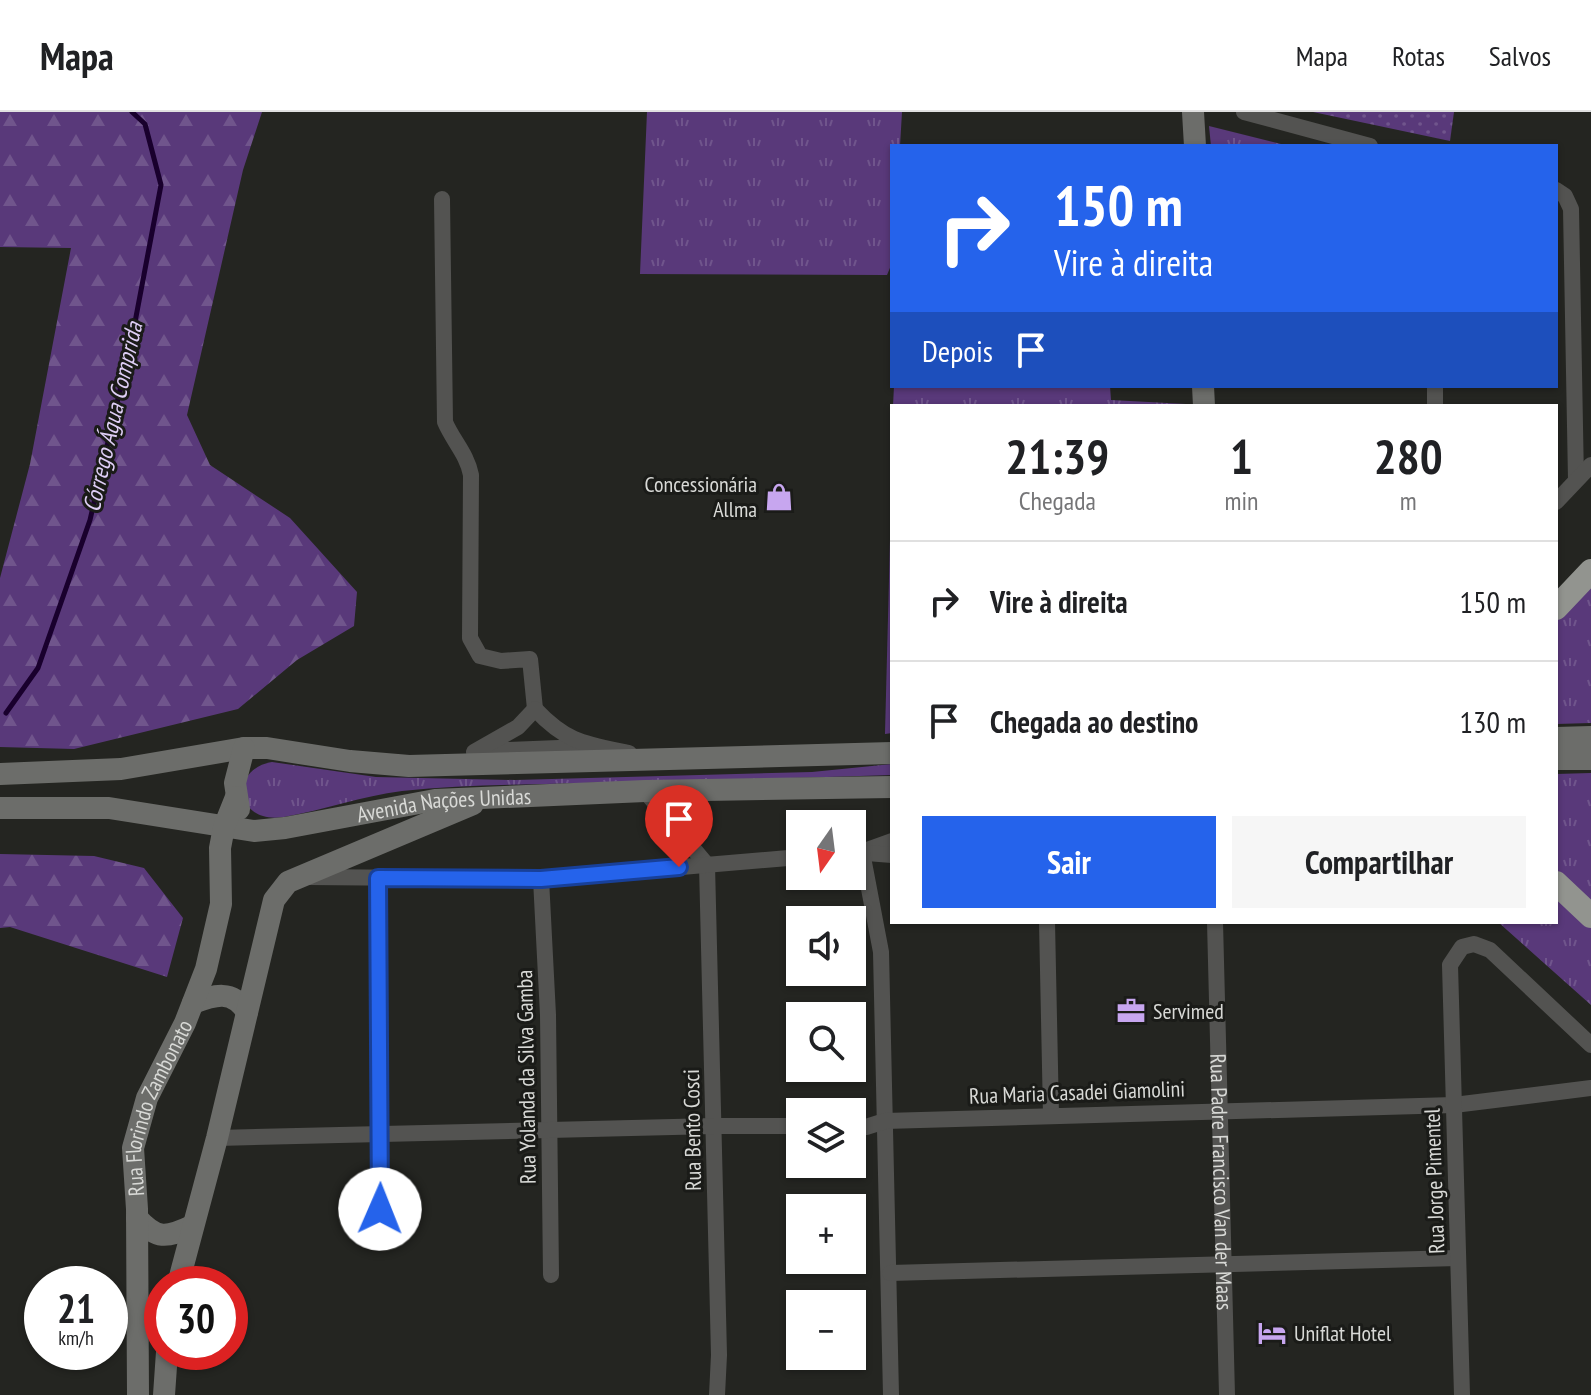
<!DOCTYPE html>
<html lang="pt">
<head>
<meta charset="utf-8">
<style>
	:root { --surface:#fff; --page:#f6f6f6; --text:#202124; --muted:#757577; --line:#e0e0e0; --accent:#2563eb }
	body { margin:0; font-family:"PT Sans Narrow",sans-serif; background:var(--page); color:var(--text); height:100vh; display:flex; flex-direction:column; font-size:30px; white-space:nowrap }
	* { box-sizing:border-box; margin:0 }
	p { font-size:26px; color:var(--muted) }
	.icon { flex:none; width:44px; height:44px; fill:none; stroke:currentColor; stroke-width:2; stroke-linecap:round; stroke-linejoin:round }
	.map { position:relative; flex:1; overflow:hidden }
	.details { position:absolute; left:890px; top:292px; width:668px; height:520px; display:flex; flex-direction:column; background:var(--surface); border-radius:0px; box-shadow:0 2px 6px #0004 }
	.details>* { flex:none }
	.hud { position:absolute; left:890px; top:32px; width:668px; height:244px; border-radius:0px; box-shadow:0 2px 6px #0004; background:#2563eb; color:#fff; overflow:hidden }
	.needle { width:52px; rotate:194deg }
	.fabs { position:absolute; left:786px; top:698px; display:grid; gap:16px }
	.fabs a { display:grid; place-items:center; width:80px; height:80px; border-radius:0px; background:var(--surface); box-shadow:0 2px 6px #0004; font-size:40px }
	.speed { position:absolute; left:24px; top:1154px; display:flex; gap:16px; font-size:40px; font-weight:700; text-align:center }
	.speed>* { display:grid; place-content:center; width:104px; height:104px; border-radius:50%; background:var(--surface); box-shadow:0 2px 6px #0004; line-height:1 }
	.speed small { font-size:20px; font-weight:400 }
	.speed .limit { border:12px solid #d22; background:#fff; color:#111 }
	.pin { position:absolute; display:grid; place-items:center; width:68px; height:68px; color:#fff; margin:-82px -34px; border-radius:50% 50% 50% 0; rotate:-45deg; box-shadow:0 0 8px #0007 }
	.pin .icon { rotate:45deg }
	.me { position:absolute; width:88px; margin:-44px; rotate:1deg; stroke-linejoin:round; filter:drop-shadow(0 0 6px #0008) }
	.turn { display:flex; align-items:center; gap:28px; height:168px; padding:0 32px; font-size:36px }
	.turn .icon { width:104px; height:104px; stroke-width:2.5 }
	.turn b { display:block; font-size:56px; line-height:68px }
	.then { display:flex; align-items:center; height:76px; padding:0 32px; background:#0003; gap:16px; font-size:30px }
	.eta { display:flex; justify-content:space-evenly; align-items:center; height:136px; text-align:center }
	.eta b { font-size:48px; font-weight:700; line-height:56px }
	.primary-button { display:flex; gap:16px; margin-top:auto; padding:16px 32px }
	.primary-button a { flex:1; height:92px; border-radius:0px; background:var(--accent); color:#fff; font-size:32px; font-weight:700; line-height:92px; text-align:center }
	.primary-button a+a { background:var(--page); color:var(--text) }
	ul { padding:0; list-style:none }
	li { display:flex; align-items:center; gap:24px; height:120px; padding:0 32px; border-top:2px solid var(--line) }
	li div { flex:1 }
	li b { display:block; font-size:30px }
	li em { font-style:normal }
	header { display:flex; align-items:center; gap:48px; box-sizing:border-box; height:112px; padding:0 40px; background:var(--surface); border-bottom:2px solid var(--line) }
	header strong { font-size:38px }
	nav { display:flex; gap:44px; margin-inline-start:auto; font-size:28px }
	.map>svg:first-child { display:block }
	.grass { fill:url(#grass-tufts) }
	.forest { fill:url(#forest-firs) }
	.park { fill:url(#park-dots) }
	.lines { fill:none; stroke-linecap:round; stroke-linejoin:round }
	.stream { stroke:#19002d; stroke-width:5 }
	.street { stroke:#535351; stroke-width:16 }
	.secondary { stroke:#6c6d6a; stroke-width:22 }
	.highway { stroke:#92948f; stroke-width:24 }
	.route-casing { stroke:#184099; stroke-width:20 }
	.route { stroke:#2563eb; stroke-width:14 }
	.labels { text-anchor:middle; stroke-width:6; stroke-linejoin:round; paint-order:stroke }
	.poi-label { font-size:22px; fill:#d8d9d6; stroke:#1a1b18; text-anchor:start }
	.street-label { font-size:22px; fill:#d8d9d6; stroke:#1a1b18 }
	.water-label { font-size:24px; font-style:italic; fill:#decef5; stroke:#1a1b18 }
</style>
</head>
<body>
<header>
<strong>Mapa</strong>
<nav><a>Mapa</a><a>Rotas</a><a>Salvos</a></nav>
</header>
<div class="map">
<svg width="1591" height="1283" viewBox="0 0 1591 1283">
	<defs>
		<pattern id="grass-tufts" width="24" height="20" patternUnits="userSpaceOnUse" patternTransform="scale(2)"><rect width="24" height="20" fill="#59397a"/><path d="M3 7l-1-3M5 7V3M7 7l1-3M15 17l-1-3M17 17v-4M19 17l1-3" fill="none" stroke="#70558c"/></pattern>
		<pattern id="forest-firs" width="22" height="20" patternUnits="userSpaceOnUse" patternTransform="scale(2)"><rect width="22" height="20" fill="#59397a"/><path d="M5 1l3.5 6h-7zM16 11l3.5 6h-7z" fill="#70558c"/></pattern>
		<pattern id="park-dots" width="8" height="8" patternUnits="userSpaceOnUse" patternTransform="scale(2)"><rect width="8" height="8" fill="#59397a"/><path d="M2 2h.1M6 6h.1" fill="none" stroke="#70558c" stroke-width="1.8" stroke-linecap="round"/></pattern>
	</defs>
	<rect width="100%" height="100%" fill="#242521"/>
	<g class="grass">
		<path d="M647,0H902L900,34H892V151L887,163L640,162Z"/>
		<path d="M1209,14L1289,34H1211Z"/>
		<path d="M894,274H1110L1111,288L1186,292L1185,294H893Z"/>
		<path d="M892,350V621L885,622Z"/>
		<path d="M1591,473V611L1556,612V509Z"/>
		<path d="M272,650L376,665L515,668L812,660L892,652V663C789,666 686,669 583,671C523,673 462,672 402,679C362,684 324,698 284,705C235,713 229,657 272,650Z"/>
		<path d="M1591,661V791L1556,758V662Z"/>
		<path d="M1556,782L1591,815V893L1498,810H1556Z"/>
	</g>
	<g class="forest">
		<path d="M0,0H262L243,58L187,303L210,353L290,406L357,480L354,514L297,548L238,597L74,637L0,635V466L30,352L71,136L0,135Z"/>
		<path d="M0,742L94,744L144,756L183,806L167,865L10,815L0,816Z"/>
	</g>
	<path class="park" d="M1313,0H1454L1450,29Z"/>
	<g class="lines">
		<path class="stream" d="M6,601L38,556L90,408L132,226L161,73L145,12L132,0"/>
		<g class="street">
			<path d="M1244,0L1370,34"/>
			<path d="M1556,78L1565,84L1571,97L1576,368"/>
			<path d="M442,87L445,310C453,329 467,342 471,363L470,526L480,544L501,549L530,547L535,597"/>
			<path d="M1435,274V294"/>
			<path d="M1556,390L1591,353"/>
			<path d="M479,639L584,635"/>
			<path d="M474,640L518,615L535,597C567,631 585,632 629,641"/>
			<path d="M645,679L707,753L719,1243L717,1283"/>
			<path d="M867,738L892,729"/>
			<path d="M854,740L892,743"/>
			<path d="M862,740L881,840L891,1283"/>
			<path d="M307,765L541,767L800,745"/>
			<path d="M378,766L380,1122"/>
			<path d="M541,767L548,903L551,1163"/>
			<path d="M1047,810L1051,1003"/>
			<path id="s1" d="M1215,810L1227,1283"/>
			<path d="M852,1015H866L885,1009L1454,993L1591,976"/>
			<path d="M217,1026L714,1014H800"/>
			<path d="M890,1161L1458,1146"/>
			<path d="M1462,1283L1450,853L1462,835L1474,832L1490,838L1591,933"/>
		</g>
		<g class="secondary">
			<path d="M1193,0L1195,34"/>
			<path d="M1203,274L1204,294"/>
			<path d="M1556,626L1591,625"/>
			<path d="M1556,647H1591"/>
			<path d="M0,662L121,657L244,636H267L350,649L409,654L892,641"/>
			<path id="s2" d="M0,696H109L254,719L285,716L435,688L645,679L892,675"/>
			<path d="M239,697L235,671L244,636"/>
			<path d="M193,891C215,883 232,877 247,900"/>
			<path d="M137,1106C157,1128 166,1126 192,1114"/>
			<path d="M178,1172L217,1026L274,788L288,770L473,692"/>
			<path id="s3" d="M138,1283L137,1097L133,1036L147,986L185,911L206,857L221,792L220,736L224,715L236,685"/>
			<path d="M164,1283L167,1240"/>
		</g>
		<g class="highway">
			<path d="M1556,496L1591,459"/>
			<path d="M1556,771L1591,804"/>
		</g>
	</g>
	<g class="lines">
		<defs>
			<path id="route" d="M380,1097L378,766L541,767L679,755"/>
		</defs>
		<use href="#route" class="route-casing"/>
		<use href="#route" class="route"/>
	</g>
	<defs>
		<symbol id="shop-bare" viewBox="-9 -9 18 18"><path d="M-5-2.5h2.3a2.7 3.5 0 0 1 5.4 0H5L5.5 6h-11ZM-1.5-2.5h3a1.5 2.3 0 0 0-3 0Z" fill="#c7a6ef" stroke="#1a1b18" stroke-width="2.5" paint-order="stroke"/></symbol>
		<symbol id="office-bare" viewBox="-9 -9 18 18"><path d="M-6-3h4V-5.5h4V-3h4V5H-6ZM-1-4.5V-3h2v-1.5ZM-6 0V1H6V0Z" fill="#c7a6ef" stroke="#1a1b18" stroke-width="2.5" paint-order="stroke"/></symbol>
		<symbol id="hotel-bare" viewBox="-9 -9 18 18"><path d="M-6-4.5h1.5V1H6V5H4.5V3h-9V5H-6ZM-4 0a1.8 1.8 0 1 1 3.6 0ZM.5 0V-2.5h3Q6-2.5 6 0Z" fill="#c7a6ef" stroke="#1a1b18" stroke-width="2.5" paint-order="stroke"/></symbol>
	</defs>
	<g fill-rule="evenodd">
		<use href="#shop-bare" x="759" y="365" width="40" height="40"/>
		<use href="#office-bare" x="1111" y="879" width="40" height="40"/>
		<use href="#hotel-bare" x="1252" y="1201" width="40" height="40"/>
	</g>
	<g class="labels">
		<g class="poi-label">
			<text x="757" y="380" text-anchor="end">Concessionária<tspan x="757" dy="25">Allma</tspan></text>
			<text x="1153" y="907">Servimed</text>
			<text x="1294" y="1229">Uniflat Hotel</text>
		</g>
		<g class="street-label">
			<text dy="8" stroke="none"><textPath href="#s2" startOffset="448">Avenida Nações Unidas</textPath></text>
			<text transform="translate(526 965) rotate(-91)" y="8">Rua Yolanda da Silva Gamba</text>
			<text transform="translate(1077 980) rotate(-2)" y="8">Rua Maria Casadei Giamolini</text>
			<text dy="8" stroke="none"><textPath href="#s3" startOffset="292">Rua Florindo Zambonato</textPath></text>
			<text transform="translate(692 1018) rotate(-91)" y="8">Rua Bento Cosci</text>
			<text transform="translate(1434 1069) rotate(-92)" y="8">Rua Jorge Pimentel</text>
			<text dy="8" stroke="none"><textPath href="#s1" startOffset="260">Rua Padre Francisco Van der Maas</textPath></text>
		</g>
		<g class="water-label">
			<text transform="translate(113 305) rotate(-77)" y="8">Córrego Água Comprida</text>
		</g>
	</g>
</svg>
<div class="fabs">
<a><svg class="needle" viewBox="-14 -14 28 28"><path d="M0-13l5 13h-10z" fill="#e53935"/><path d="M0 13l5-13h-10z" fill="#757577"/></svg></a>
<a><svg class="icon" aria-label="sound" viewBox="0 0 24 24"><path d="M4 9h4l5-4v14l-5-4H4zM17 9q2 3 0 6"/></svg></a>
<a><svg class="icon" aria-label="search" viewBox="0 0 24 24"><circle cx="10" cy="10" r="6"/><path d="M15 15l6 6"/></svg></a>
<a><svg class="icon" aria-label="layers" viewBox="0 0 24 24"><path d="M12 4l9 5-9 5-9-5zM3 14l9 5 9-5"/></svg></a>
<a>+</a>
<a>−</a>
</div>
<div class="speed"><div>21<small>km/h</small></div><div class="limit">30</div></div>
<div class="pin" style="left:679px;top:755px;background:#d93025"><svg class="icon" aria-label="arrive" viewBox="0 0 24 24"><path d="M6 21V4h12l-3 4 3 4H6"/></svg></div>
<svg class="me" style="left:380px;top:1097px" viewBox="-20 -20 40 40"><circle r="19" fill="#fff"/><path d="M0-13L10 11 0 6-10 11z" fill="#2563eb"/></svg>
<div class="hud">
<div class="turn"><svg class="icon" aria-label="right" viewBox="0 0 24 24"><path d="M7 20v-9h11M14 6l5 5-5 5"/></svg><div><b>150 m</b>Vire à direita</div></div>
<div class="then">Depois<svg class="icon" aria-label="arrive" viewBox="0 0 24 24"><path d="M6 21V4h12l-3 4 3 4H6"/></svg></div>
</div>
<section class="details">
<div class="eta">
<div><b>21:39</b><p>Chegada</p></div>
<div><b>1</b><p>min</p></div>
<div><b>280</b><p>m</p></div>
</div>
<ul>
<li><svg class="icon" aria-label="right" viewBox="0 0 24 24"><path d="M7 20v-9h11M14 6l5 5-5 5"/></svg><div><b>Vire à direita</b></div><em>150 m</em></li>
<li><svg class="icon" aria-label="arrive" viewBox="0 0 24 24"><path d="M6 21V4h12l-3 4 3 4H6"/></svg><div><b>Chegada ao destino</b></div><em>130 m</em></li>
</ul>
<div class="primary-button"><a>Sair</a><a>Compartilhar</a></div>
</section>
</div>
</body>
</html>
